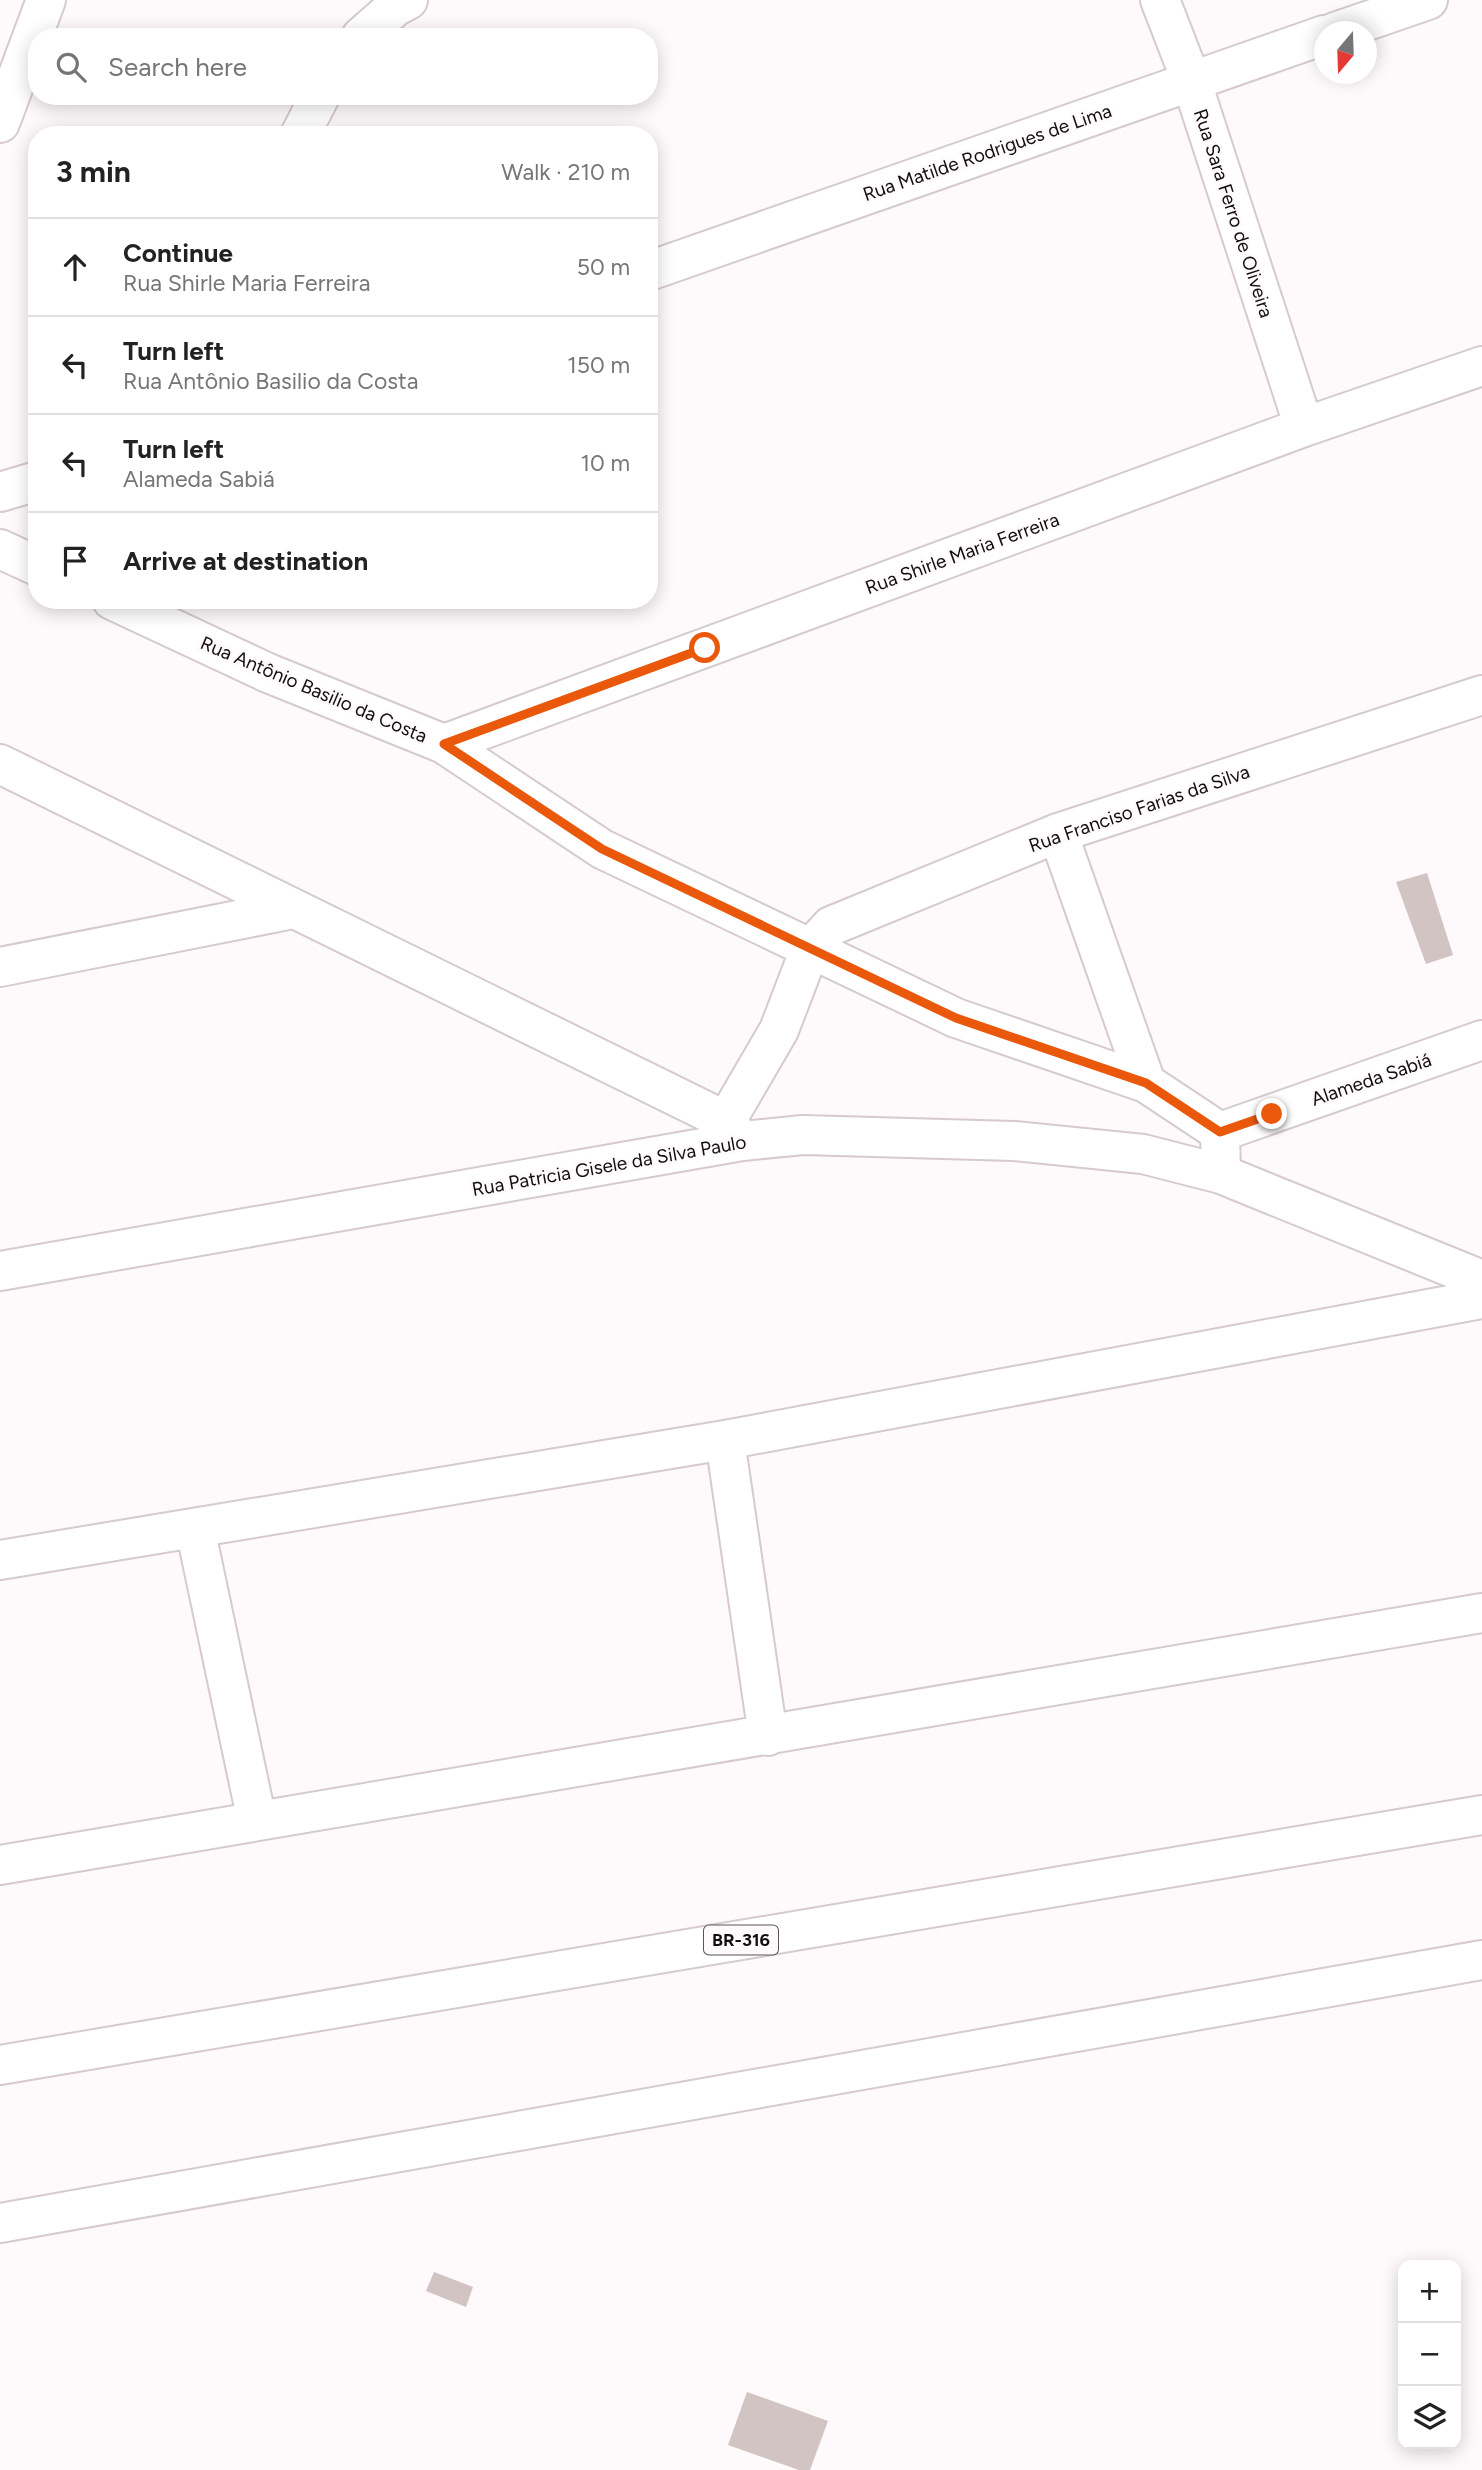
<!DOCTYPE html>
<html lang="en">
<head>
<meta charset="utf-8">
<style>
	:root { --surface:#fff; --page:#f2f2f2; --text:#222; --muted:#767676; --line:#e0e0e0 }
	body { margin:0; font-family:Figtree,sans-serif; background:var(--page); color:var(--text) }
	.controls { position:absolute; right:21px; bottom:21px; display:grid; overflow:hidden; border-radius:14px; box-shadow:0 4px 18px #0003 }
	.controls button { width:63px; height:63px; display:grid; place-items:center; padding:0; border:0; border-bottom:2px solid var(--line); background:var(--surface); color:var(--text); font:35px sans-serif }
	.compass { position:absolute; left:1314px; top:21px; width:63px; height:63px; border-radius:50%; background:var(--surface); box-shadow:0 4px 18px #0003; rotate:199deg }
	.stop { position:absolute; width:21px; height:21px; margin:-16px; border:5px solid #ea580c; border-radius:50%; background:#fff }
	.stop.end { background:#ea580c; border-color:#fff; box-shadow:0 2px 7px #0008 }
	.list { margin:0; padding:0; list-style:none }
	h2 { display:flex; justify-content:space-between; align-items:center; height:91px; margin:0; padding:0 28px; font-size:30px }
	h2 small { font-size:23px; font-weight:400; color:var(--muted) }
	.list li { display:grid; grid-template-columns:46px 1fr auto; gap:21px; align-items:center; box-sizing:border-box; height:98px; padding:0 28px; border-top:2px solid var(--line) }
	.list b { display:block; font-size:26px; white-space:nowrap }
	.list p { margin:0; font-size:23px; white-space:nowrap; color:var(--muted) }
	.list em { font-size:23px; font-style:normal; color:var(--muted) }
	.icon { flex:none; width:38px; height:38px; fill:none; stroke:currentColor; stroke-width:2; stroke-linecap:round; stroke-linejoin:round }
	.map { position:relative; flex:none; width:1482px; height:2470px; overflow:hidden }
	.search { position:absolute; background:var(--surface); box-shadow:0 4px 18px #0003; left:28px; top:28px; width:630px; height:77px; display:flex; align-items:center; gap:18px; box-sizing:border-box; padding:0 24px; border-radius:28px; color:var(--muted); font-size:26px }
	.panel { position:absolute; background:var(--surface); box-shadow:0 4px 18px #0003; left:28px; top:126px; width:630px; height:483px; border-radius:28px }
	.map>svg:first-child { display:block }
	.building { fill:#d1c4c3 }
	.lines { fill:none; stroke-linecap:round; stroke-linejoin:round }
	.minor-casing { stroke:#d6cace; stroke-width:42 }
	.highway-casing { stroke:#d6cace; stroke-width:42 }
	.minor { stroke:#fff; stroke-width:38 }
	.highway { stroke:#fff; stroke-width:38 }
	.route { stroke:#ea580c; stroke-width:9 }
	.labels { text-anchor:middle; stroke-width:5; stroke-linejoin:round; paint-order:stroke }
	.shield { fill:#fef9fa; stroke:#595456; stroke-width:2 }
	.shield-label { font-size:18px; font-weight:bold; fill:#120e10 }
	.street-label { font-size:19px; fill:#120e10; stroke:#fef9fa }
</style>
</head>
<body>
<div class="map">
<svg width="1482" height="2470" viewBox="0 0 1482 2470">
	<rect width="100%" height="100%" fill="#fef9fa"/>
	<!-- building -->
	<path class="building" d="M1427,873L1453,955L1426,964L1396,882Z
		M434,2272L473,2287L466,2307L426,2291Z
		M747,2392L828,2421L810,2470H799L728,2445Z"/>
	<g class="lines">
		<defs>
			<path id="minor" d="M1160,0L1191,80L1304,427
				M1335,32L1428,0
				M361,37L395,7L408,0
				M0,123L46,0
				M300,135L320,96
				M649,271L1324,35
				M0,492L37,481
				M0,549L37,566
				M112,600L268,673L444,744L602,849L956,1018L1146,1083L1220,1132L1221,1174
				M444,744L1304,427L1482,366
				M0,764L726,1121L742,1141
				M1058,833L1146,1083
				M0,967L293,909
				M726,1121L779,1030L810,949L831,926L1058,833L1482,695
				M1220,1132L1482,1040
				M0,1271L742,1141L803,1135L1014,1141L1143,1154L1221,1174L1482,1280
				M725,1440L768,1736
				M195,1528L257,1821
				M0,1560L725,1440L1482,1299
				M0,1865L1482,1613
				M0,2223L1482,1960"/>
			<path id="highway" d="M0,2065L1482,1815"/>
		</defs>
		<!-- minor casing -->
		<use href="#minor" class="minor-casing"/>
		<!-- highway casing -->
		<use href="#highway" class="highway-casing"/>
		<!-- minor -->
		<use href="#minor" class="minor"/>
		<!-- highway -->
		<use href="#highway" class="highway"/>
	</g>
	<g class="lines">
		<!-- route -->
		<path class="route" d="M705,648L444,744L602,849L956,1018L1146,1083L1220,1132L1272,1114"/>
	</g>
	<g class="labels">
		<!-- shield labels -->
		<rect class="shield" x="704" y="1925.5" width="74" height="29" rx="5"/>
		<g class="shield-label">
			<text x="741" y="1946">BR-316</text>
		</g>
		<!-- street labels -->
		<g class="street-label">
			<text transform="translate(987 152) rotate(-19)" y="7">Rua Matilde Rodrigues de Lima</text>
			<text transform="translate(1234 213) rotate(72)" y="7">Rua Sara Ferro de Oliveira</text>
			<text transform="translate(962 553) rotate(-20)" y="7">Rua Shirle Maria Ferreira</text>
			<text transform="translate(314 689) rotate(23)" y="7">Rua Antônio Basilio da Costa</text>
			<text transform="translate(1139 808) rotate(-19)" y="7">Rua Franciso Farias da Silva</text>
			<text transform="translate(1371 1079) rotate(-19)" y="7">Alameda Sabiá</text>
			<text transform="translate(609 1165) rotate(-10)" y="7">Rua Patricia Gisele da Silva Paulo</text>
		</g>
	</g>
</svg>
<div class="controls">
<button>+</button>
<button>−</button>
<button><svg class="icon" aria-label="layers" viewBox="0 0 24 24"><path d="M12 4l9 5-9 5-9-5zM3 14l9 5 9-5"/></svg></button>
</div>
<svg class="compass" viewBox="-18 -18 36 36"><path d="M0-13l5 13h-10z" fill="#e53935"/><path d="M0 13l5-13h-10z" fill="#767676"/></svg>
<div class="stop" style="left:705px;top:648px"></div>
<div class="stop end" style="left:1272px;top:1114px"></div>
<div class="search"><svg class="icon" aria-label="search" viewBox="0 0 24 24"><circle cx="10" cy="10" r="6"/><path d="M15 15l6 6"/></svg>Search here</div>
<section class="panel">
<h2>3 min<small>Walk · 210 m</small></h2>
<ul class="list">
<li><svg class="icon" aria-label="ahead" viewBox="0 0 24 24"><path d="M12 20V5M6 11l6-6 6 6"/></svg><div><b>Continue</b><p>Rua Shirle Maria Ferreira</p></div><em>50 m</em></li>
<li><svg class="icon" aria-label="left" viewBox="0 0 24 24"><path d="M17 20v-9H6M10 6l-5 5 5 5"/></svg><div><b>Turn left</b><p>Rua Antônio Basilio da Costa</p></div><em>150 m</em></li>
<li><svg class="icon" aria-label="left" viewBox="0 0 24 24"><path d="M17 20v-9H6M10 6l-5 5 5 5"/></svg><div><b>Turn left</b><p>Alameda Sabiá</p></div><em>10 m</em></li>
<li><svg class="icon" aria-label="arrive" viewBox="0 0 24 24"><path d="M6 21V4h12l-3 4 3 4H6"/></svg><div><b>Arrive at destination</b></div></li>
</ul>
</section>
</div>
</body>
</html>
